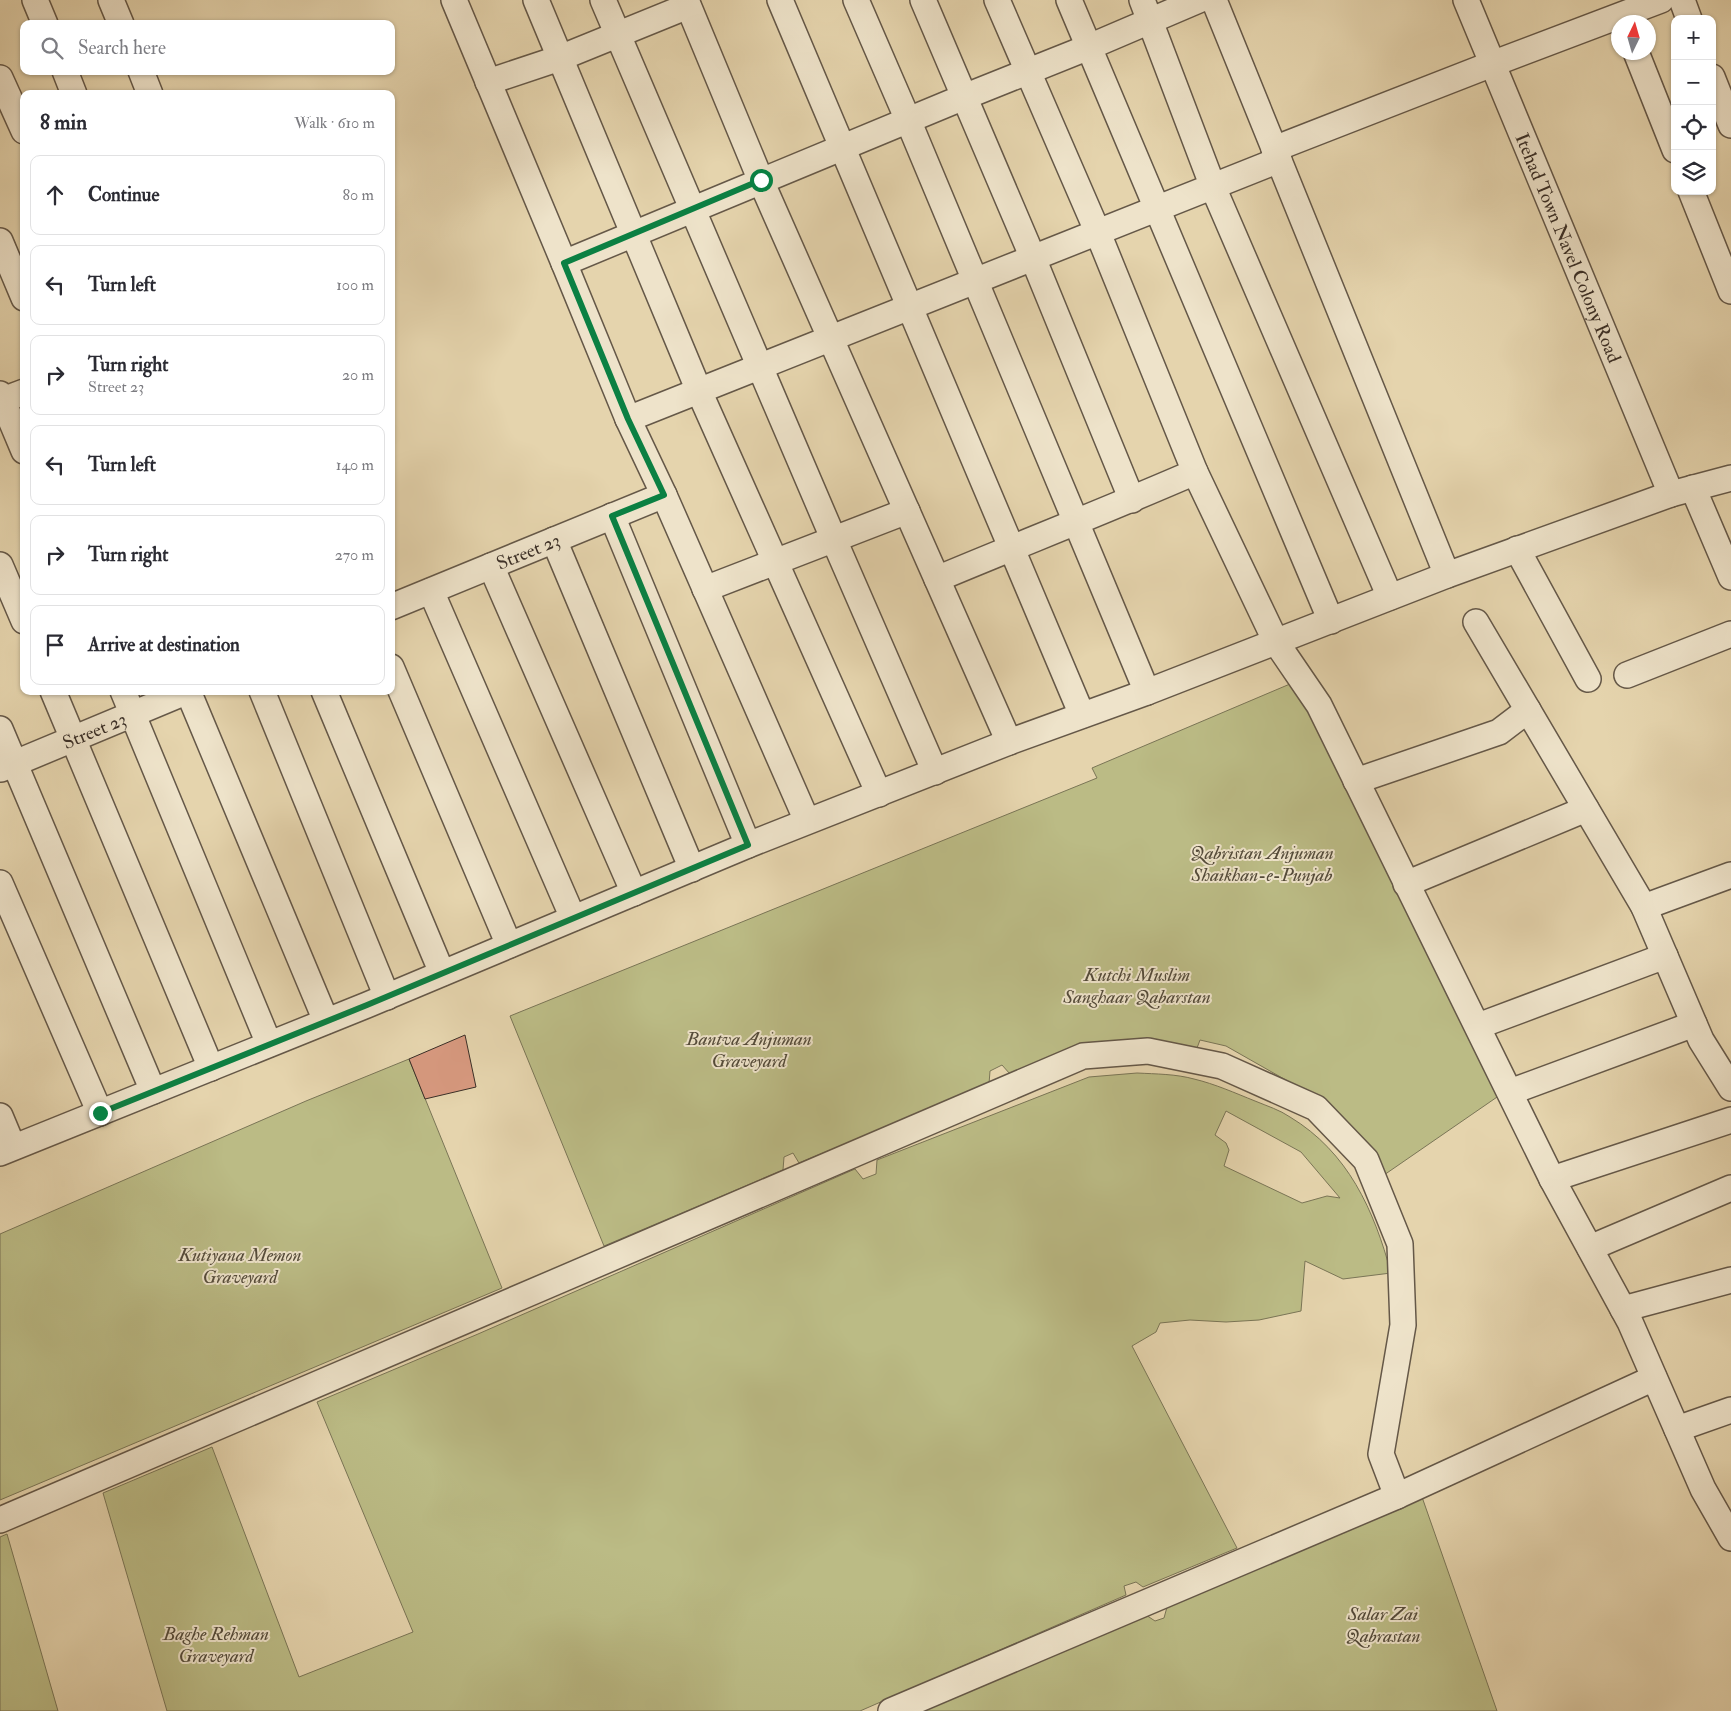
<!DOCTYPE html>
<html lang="en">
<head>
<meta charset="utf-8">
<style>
	:root { --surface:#fff; --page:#f7f7f7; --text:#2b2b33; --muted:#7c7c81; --line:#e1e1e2 }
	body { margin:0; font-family:"IM FELL Double Pica",serif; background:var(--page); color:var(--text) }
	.controls { position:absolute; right:15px; top:15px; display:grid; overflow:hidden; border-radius:10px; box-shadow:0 1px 4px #0004 }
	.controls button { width:45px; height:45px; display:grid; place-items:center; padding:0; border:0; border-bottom:1px solid var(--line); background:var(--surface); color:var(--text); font:25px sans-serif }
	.compass { position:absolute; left:1611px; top:15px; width:45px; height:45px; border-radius:50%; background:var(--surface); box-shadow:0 1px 4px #0004; rotate:5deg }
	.stop { position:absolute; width:15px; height:15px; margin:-11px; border:4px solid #0b8043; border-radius:50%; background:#fff }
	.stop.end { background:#0b8043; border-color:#fff; box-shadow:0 1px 5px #0008 }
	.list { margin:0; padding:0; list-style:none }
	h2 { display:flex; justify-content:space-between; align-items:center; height:65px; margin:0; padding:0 20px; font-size:21px }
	h2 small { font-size:16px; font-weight:400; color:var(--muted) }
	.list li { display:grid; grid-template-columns:32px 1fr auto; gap:15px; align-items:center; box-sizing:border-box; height:80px; margin:0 10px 10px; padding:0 10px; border:1px solid var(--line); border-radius:10px }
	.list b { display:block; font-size:19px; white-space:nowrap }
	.list p { margin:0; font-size:16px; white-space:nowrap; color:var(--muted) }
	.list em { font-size:16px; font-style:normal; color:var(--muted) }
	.icon { flex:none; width:28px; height:28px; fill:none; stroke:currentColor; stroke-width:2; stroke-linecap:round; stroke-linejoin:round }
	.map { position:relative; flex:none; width:1731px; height:1711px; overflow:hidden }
	.search { position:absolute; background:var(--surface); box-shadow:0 1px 4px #0004; left:20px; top:20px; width:375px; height:55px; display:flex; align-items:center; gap:12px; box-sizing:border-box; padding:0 18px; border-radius:10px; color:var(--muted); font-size:19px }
	.panel { position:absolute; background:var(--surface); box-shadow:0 1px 4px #0004; left:20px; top:90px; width:375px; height:605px; border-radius:10px }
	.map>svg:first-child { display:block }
	.green { fill:#bbbb85; stroke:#7a7556; fill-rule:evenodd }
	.building { fill:#d7997f; stroke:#3a2f27 }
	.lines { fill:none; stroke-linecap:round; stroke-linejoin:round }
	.minor-casing { stroke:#655848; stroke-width:28 }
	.minor { stroke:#eee3ca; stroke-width:25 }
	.route { stroke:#0b8043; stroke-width:6 }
	.labels { text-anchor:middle; stroke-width:4; stroke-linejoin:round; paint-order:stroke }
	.street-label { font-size:19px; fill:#3a2f27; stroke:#eee3ca }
	.park-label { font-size:19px; font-style:italic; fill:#544b3a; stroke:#eee3ca }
</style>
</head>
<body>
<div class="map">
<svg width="1731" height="1711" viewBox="0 0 1731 1711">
	<rect width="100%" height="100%" fill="#e5d4ad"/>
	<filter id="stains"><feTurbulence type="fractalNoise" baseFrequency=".004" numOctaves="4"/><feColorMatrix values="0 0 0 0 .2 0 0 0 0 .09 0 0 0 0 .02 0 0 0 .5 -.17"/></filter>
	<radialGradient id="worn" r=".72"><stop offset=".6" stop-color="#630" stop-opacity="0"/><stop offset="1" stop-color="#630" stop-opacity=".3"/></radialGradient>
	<!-- green -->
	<path class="green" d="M1297,681L1500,1095L1384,1175L1314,1096L1226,1046L1200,1040L1197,1048L1141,1040L1010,1074L1002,1065L990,1071L989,1084L799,1163L793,1153L784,1157L783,1170L604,1246L510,1016L1097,778L1092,768Z
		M409,1059L502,1288L0,1500V1234L306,1101Z
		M1137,1073C1156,1074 1176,1074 1194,1079C1215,1084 1235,1093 1255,1101C1267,1106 1280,1110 1290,1117C1348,1152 1374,1210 1391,1273L1343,1279L1305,1261L1301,1311L1259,1320L1226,1322L1190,1320L1160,1323L1156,1332L1132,1346L1237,1548L1143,1587L1136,1582L1124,1586L1126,1595L860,1711H167L103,1493L212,1447L299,1677L413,1632L317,1402L478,1334L855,1169L863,1179L876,1174L877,1160L1089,1077ZM1226,1111L1301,1152L1340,1198L1327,1196L1302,1203L1224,1166L1229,1150L1226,1143L1215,1135Z
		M1422,1497L1497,1711H924L1146,1615L1155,1621L1164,1618L1167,1607Z
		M7,1534L58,1711H0V1537Z"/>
	<!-- building -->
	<path class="building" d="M465,1035L476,1087L425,1099L409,1059Z"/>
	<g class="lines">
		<defs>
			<g id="minor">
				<path d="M35,0L45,24"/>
				<path d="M111,0L121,24"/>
				<path d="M454,0L564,263L628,419L664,495L807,821"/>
				<path d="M536,0L699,391L879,794"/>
				<path d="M603,0L834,540L935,772"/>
				<path d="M686,0L761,181L1009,742"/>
				<path d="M780,0L1082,715"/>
				<path d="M856,0L908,120L1147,692"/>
				<path d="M923,0L1033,258L1132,500"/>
				<path d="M997,0L1098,233L1195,472L1276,642L1319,705L1552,1179L1630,1322L1703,1489L1731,1538"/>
				<path d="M1069,0L1331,621"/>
				<path d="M1142,0L1213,187L1390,597"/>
				<path d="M1214,0L1447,575"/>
				<path id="s1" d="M1466,0L1671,494"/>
				<path d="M1682,0L1689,19"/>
				<path d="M1636,52L1675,150"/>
				<path d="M65,71L74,94"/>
				<path d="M141,71L150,94"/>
				<path d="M1712,77L1731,125"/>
				<path d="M0,78L24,131"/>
				<path d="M488,82L560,58L688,6"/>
				<path d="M1274,149L1492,64L1661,0"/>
				<path d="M1691,191L1731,291"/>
				<path d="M0,241L24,298"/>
				<path d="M564,263L964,97L1089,47L1199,0"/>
				<path d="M0,394L24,451"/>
				<path d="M0,401L24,392"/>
				<path d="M628,419L1279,160"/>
				<path d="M1693,488L1731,577"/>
				<path d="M612,516L748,845"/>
				<path d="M554,540L692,869"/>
				<path d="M1517,549L1588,679"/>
				<path d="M0,565L24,621"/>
				<path d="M491,566L634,893"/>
				<path d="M937,579C1023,543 1110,509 1195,472"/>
				<path d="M705,589L907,511"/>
				<path d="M431,591L573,918"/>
				<path id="s2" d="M391,607L664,495"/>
				<path d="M1476,622L1644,907L1701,1040L1731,1088"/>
				<path d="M391,667L509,945"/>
				<path d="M1627,675L1731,634"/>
				<path d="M53,691L211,1068"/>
				<path d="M123,691L269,1044"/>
				<path d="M188,691L326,1021"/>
				<path d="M262,691L387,997"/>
				<path d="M324,691L442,973"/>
				<path d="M0,729L153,1091"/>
				<path id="s3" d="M1,769L188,691"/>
				<path d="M1356,781L1499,732L1528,710"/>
				<path d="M0,883L100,1113"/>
				<path d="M1406,884L1586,809"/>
				<path d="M1644,907L1731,875"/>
				<path d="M1478,1026L1665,956"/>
				<path d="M1510,1092L1694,1024"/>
				<path d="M0,1116L13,1147"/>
				<path d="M0,1153L367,1005L748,845L1009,742L1147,692L1447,575L1671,494L1731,478"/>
				<path d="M1552,1179L1731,1120"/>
				<path d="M1590,1248L1731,1188"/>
				<path d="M1623,1309L1731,1280"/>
				<path d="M1677,1429L1731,1410"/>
				<path d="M1397,1496L1654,1378"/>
				<path d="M0,1520L1083,1056L1148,1051L1222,1066L1316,1108L1366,1160L1400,1244L1403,1325L1381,1454L1397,1496L891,1711"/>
			</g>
		</defs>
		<!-- minor casing -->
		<use href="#minor" class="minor-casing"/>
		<!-- minor -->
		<use href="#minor" class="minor"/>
	</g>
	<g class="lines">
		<!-- route -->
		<path class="route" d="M100,1113L367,1005L748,845L612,516L664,495L628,419L564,263L761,180"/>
	</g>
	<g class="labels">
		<!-- street labels -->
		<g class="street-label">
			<text dy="7" stroke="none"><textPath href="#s1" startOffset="268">Itehad Town Navel Colony Road</textPath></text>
			<text dy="7" stroke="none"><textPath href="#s2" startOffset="148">Street 23</textPath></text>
			<text dy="7" stroke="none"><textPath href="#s3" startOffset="101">Street 23</textPath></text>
		</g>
		<!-- park labels -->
		<g class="park-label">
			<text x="1262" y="859">Qabristan Anjuman<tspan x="1262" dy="22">Shaikhan-e-Punjab</tspan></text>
			<text x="1137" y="981">Kutchi Muslim<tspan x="1137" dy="22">Sanghaar Qabarstan</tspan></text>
			<text x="749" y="1045">Bantva Anjuman<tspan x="749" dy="22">Graveyard</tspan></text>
			<text x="240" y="1261">Kutiyana Memon<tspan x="240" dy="22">Graveyard</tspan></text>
			<text x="1383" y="1620">Salar Zai<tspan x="1383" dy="22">Qabrastan</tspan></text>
			<text x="216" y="1640">Baghe Rehman<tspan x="216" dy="22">Graveyard</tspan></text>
		</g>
	</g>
	<rect width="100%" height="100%" filter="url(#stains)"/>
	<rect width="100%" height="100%" fill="url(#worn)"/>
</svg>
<div class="controls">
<button>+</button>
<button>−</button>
<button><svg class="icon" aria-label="locate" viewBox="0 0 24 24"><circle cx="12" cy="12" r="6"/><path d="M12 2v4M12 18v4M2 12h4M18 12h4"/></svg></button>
<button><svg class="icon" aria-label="layers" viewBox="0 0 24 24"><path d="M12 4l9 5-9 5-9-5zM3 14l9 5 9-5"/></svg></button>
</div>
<svg class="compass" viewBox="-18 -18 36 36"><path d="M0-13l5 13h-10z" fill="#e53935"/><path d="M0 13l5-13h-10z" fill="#7c7c81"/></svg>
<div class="stop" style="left:761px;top:180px"></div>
<div class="stop end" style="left:100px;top:1113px"></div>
<div class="search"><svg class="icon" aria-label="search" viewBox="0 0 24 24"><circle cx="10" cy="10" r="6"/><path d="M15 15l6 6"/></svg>Search here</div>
<section class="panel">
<h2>8 min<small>Walk · 610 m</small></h2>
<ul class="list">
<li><svg class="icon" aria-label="ahead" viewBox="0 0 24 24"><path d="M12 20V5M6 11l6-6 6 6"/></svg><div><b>Continue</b></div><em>80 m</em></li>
<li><svg class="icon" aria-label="left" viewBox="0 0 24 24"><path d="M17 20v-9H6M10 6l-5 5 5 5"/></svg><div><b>Turn left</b></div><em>100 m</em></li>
<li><svg class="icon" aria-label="right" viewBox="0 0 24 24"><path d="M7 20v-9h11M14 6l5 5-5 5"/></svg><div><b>Turn right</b><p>Street 23</p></div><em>20 m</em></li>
<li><svg class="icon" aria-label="left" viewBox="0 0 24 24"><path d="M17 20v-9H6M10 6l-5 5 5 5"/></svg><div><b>Turn left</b></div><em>140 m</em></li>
<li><svg class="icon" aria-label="right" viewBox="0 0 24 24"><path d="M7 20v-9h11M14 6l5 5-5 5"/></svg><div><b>Turn right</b></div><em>270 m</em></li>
<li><svg class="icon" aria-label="arrive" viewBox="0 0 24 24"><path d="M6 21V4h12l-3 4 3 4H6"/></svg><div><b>Arrive at destination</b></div></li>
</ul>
</section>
</div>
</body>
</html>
